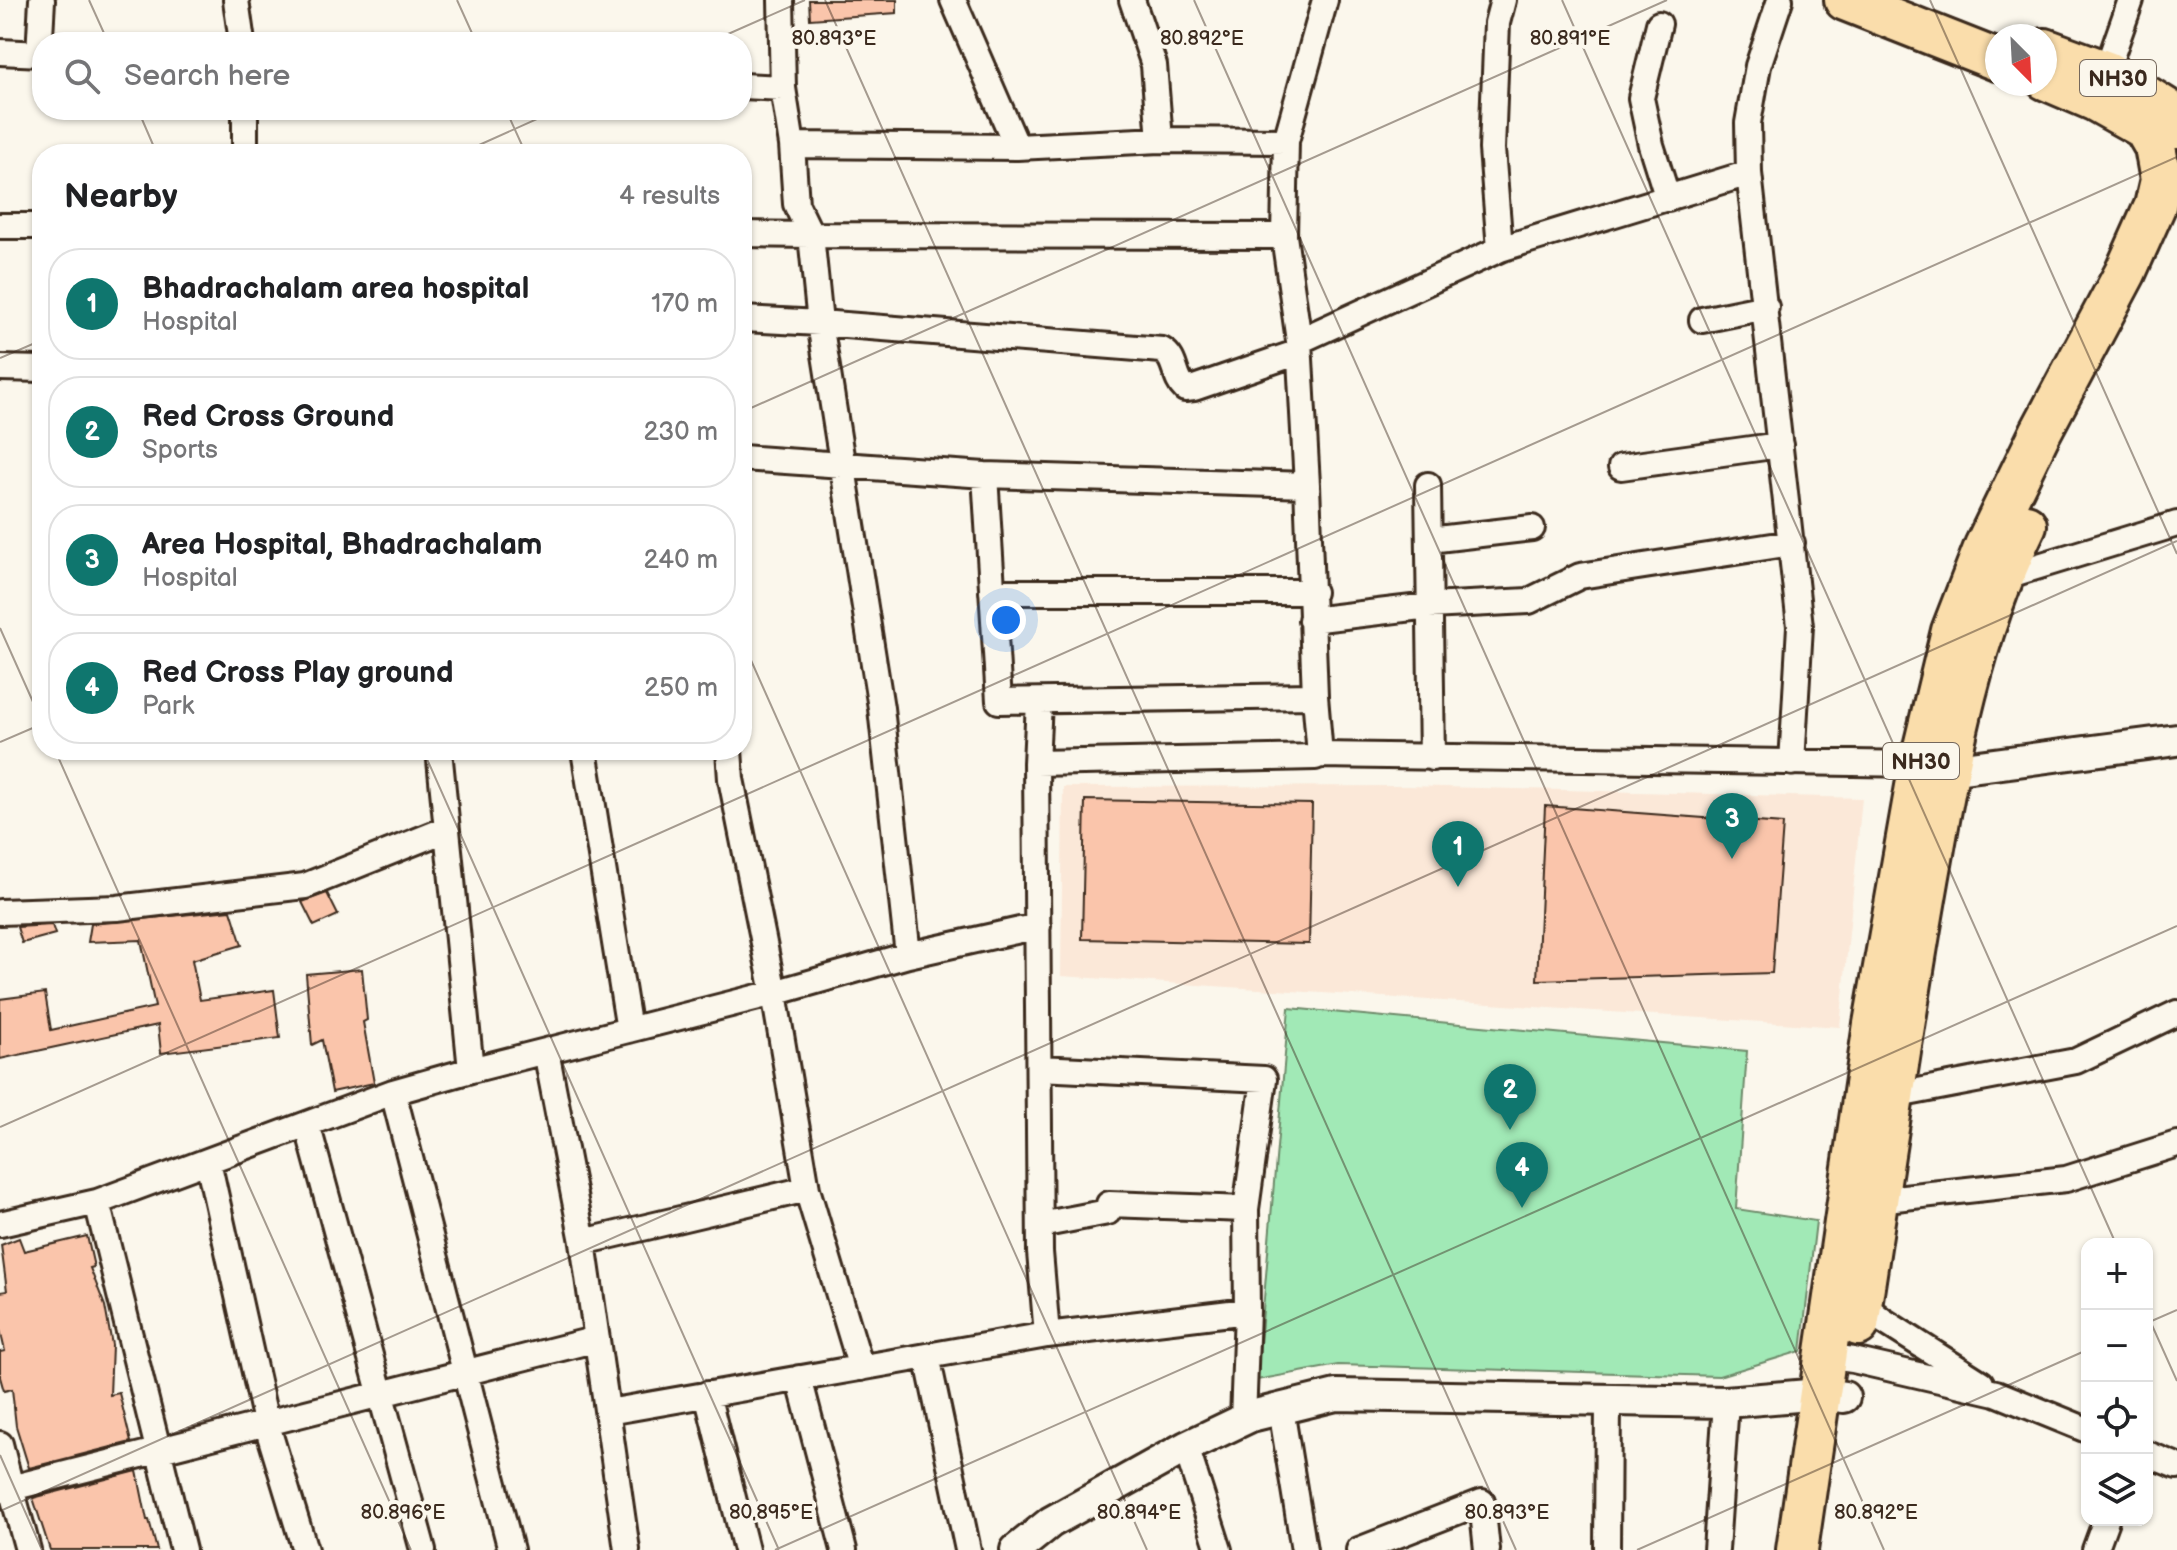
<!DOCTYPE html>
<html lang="en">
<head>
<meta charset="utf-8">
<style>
	:root { --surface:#fff; --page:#f2f2f2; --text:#202124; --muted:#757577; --line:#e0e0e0; --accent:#0f766e }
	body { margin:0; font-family:"Balsamiq Sans",sans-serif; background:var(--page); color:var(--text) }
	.controls { position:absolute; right:24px; bottom:24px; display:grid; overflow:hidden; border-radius:16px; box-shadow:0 2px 6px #0004 }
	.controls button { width:72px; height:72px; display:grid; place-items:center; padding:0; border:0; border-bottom:2px solid var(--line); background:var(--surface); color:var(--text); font:40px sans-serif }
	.compass { position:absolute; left:1985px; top:24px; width:72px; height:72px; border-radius:50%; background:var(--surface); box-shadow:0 2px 6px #0004; rotate:156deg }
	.you { position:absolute; left:1006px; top:620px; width:28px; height:28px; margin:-20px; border:6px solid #fff; border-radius:50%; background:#1a73e8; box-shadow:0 0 0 12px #1a73e833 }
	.badge { display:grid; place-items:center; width:52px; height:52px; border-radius:50%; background:var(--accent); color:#fff; font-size:26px; font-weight:700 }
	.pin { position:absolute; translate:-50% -66px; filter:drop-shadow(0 2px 4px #0008) }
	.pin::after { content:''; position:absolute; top:42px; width:28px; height:24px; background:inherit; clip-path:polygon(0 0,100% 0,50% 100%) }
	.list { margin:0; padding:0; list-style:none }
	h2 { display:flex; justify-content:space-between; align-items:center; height:104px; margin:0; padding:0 32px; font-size:34px }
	h2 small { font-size:26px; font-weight:400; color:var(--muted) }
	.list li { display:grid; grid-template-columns:52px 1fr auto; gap:24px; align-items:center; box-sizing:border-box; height:112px; margin:0 16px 16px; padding:0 16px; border:2px solid var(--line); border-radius:32px }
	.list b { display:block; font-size:30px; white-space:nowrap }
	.list p { margin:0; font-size:26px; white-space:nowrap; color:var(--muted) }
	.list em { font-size:26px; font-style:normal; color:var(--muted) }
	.icon { flex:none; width:44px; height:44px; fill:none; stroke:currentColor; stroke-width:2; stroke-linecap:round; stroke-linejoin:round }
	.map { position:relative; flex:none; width:2177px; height:1550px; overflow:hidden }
	.search { position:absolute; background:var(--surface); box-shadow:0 2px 6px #0004; left:32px; top:32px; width:720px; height:88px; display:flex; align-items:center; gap:20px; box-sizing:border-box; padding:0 28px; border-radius:32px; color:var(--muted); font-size:30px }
	.panel { position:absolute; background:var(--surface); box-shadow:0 2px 6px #0004; left:32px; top:144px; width:720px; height:616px; border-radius:32px }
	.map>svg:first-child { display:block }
	.built { fill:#fbe8d8 }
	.green { fill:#a1e9b6; stroke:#6e8a6a; stroke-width:2 }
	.building { fill:#fac5ab; stroke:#3b2a1e; stroke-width:2 }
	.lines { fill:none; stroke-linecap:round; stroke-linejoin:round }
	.minor-casing { stroke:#3b2a1e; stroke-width:30 }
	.tertiary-casing { stroke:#3b2a1e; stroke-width:36 }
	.trunk-casing { stroke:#3b2a1e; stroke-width:46 }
	.minor { stroke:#fbf7ec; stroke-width:24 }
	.tertiary { stroke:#fbf7ec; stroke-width:30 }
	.trunk { stroke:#faddab; stroke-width:40 }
	.ticks { fill:none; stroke:#3b2a1e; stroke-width:2; stroke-opacity:0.45 }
	.labels { text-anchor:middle; stroke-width:8; stroke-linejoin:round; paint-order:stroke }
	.shield { fill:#fbf7ec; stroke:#75685c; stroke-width:2 }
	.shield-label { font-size:22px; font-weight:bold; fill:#3b2a1e }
	.ticks-label { font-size:20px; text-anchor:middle; fill:#3b2a1e; stroke:#fbf7ec; stroke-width:8; stroke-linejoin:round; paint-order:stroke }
</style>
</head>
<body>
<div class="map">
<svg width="2177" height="1550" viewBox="0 0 2177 1550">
	<rect width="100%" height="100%" fill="#fbf7ec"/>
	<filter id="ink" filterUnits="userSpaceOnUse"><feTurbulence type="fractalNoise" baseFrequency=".0125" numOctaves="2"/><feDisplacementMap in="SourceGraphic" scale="16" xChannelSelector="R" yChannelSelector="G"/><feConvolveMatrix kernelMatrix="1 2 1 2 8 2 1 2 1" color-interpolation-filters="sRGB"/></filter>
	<g filter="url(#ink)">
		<!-- built -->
		<path class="built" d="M1407,786L1862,798L1840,1027L1061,976L1063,787Z"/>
		<!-- green -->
		<path class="green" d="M1289,1008L1747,1051L1736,1209L1816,1221L1801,1351L1719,1376L1338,1365L1257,1380Z"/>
		<!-- building -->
		<path class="building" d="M809,0H897V13L810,19Z
			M1085,800L1312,804L1309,944L1082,939Z
			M1545,806L1783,824L1772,973L1537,980Z
			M327,893L338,915L314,926L302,902Z
			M231,910L242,945L192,960L200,1000L274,990L280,1038L161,1053L158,1025L0,1059V999L45,993L51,1030L155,1007L141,940L88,942L91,924Z
			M52,925L55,934L22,943L17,927Z
			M362,969L367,1020L363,1022L374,1083L332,1092L322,1040L312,1045L306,974Z
			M87,1236L94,1267L90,1268L105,1306L112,1345L110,1395L119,1393L131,1442L29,1468L16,1426L12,1389L4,1391L0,1377V1352L5,1351L0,1330V1292L7,1291L1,1245L19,1238L24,1251Z
			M137,1471L147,1520H149L157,1550H50L33,1498Z"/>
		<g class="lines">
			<defs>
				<path id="minor" d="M236,0L242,42
					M953,0L1017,147
					M1132,0L1154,65L1160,140
					M1780,0L1758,66L1748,123L1749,173L1800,626L1792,763
					M1659,24L1641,98L1651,145L1668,199
					M0,52L42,54
					M39,54L42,0
					M2102,83L2131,0
					M742,86L783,88L781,0
					M783,88L792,145
					M245,154V110
					M0,226H42
					M742,234L811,235L796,204L792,145L1017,147L1160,140L1286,141
					M1500,249L1492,149L1497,23L1503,0
					M742,319L820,323L1162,350C1177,358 1173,378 1185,389L1194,388L1299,352
					M1702,320L1766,307
					M1299,341L1500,249L1749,173
					M0,368L42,369
					M742,458L985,475L1307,485L1315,696L1320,755
					M1621,467L1780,445
					M985,475L999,701L1315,696
					M1307,485L1299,341L1284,236L1286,141L1325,0
					M1428,485L1432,758
					M1429,540L1532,528
					M2003,577L2177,524
					M992,592H1313
					M1311,620L1429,606L1529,601L1580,576L1792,543
					M439,750L471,1070L774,993L908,955L1038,926
					M584,750L629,1030
					M1036,763L1039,702
					M0,912L117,908L305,886L447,829
					M908,955L881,708L820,323L811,235L1284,236
					M546,1051L583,1242L627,1550
					M1039,1068L1264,1079L1246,1209L1247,1311
					M471,1070L393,1092L511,1550
					M1892,1096L2076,1061L2177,1013
					M307,1124L423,1550
					M208,1161L266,1422L305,1550
					M807,1189L861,1368
					M1877,1200L2066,1179L2177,1144
					M0,1224L97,1202
					M1040,1225L1108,1212L1109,1204L1246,1209
					M583,1242L807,1189L774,993L731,779L729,750
					M1854,1303L1862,1304L1882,1320L1981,1383
					M927,1356L968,1550
					M1825,1356L1853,1360L1996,1393L2087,1430
					M799,1378L844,1550
					M707,1394L746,1550
					M1281,1409L1304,1550
					M608,1412L1047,1335
					M1243,1420L1247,1311L1047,1335L1040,1252L1036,763L1315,757L1320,755L1920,764
					M0,1444L11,1488L0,1490
					M1186,1447L1219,1550
					M2147,1454L2177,1466
					M28,1550L11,1488L597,1339
					M183,1550L97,1202L393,1092
					M1359,1550L1482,1502L1487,1550
					M1607,1550L1608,1400
					M1716,1550L1726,1402
					M2095,1550L2106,1520"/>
				<path id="tertiary" d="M1930,766L1948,770L2177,740
					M1016,1550L1051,1522L1186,1447L1251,1416L1336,1395L1726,1402L1820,1394L1844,1397"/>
				<path id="trunk" d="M1845,0L1997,60
					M2045,49L2107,72L2165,108L2177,128
					M1858,1325C1881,1177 1902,1029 1928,881C1950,757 1970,639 2026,525
					M1797,1550L1874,1024L1920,764L1952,631L1985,546L2040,433L2125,273L2155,206L2161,180L2155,147L2144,128L2094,100L2045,79"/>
			</defs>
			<!-- minor casing -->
			<use href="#minor" class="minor-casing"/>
			<!-- tertiary casing -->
			<use href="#tertiary" class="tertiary-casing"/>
			<!-- trunk casing -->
			<use href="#trunk" class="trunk-casing"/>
			<!-- minor -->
			<use href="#minor" class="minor"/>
			<!-- tertiary -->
			<use href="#tertiary" class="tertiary"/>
			<!-- trunk -->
			<use href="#trunk" class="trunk"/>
		</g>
	</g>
	<!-- ticks -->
	<path class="ticks" d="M89,0L108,42M457,0L476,42M825,0L1516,1550M1194,0L1884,1550M1562,0L2116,1244M1930,0L2177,554M710,42L805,0M138,110L157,154M506,110L526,154M459,154L557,110M0,358L42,340M742,412L1667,0M0,628L42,722M742,640L1147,1550M0,742L42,724M55,750L411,1550M423,750L779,1550M0,1127L2177,157M2147,1314L2177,1381M2147,1323L2177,1310M0,1455L42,1550M0,1511L2177,541M775,1550L2177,926M1637,1550L2087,1350"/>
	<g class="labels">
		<!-- shield labels -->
		<g class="shield">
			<rect x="2080" y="60" width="76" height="36" rx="6"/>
			<rect x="1883" y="743" width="76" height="36" rx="6"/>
		</g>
		<g class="shield-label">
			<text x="2118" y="86">NH30</text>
			<text x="1921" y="769">NH30</text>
		</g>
	</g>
	<g class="ticks-label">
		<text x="834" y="45">80.893°E</text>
		<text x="1202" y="45">80.892°E</text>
		<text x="1570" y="45">80.891°E</text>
		<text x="403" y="1519">80.896°E</text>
		<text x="771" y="1519">80.895°E</text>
		<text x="1139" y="1519">80.894°E</text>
		<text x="1507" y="1519">80.893°E</text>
		<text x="1876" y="1519">80.892°E</text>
	</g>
</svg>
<div class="controls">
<button>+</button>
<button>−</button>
<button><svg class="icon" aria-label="locate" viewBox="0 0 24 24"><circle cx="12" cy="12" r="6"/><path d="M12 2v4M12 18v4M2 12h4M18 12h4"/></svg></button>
<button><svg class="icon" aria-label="layers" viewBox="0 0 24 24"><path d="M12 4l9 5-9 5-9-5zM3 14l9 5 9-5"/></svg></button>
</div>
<svg class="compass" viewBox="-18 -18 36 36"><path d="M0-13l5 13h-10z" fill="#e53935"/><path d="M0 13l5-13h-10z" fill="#757577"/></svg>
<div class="you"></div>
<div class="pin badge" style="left:1458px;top:887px">1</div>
<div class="pin badge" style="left:1510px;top:1130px">2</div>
<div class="pin badge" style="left:1732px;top:859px">3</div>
<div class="pin badge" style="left:1522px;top:1208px">4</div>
<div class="search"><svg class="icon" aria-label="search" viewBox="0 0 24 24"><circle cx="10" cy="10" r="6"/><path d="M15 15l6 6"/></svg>Search here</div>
<section class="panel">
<h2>Nearby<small>4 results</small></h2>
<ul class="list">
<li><span class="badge">1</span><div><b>Bhadrachalam area hospital</b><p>Hospital</p></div><em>170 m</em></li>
<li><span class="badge">2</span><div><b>Red Cross Ground</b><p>Sports</p></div><em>230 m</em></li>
<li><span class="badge">3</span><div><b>Area Hospital, Bhadrachalam</b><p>Hospital</p></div><em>240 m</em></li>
<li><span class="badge">4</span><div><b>Red Cross Play ground</b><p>Park</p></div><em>250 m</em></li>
</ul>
</section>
</div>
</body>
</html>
